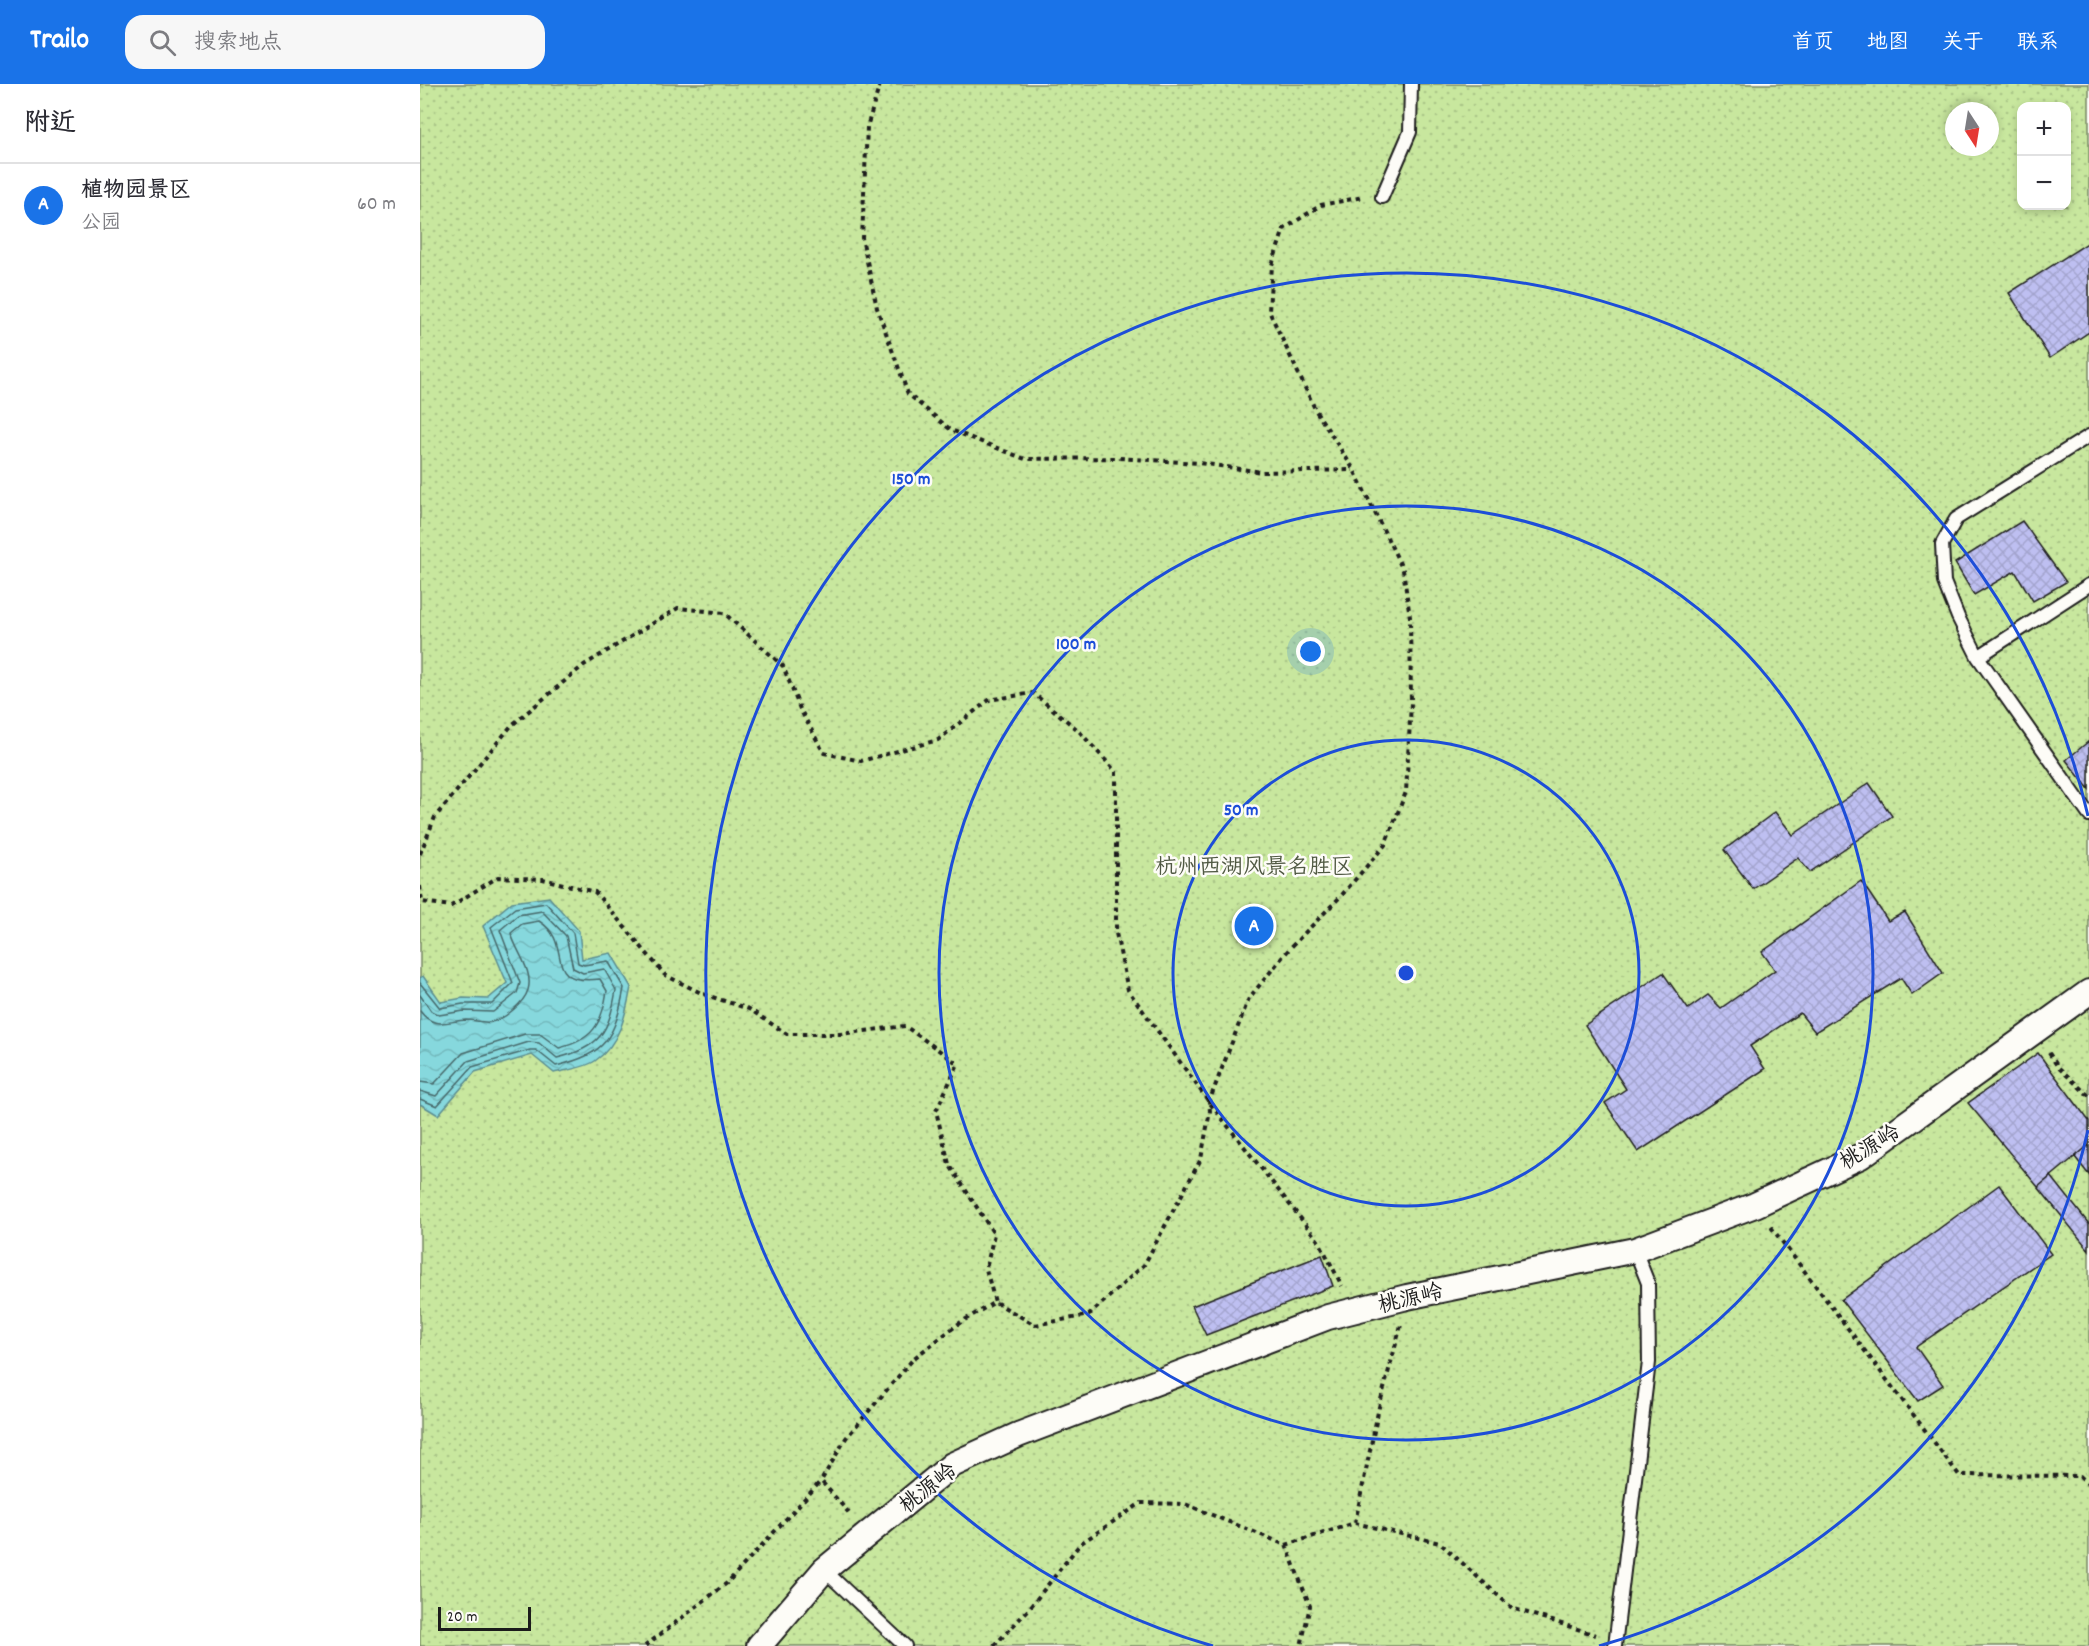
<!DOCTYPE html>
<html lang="zh">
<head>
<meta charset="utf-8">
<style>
	:root { --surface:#fff; --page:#f7f7f7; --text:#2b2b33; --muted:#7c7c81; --line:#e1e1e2; --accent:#1a73e8 }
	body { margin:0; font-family:Dekko,"LXGW WenKai TC",sans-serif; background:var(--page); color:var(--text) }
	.controls { position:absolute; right:18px; top:18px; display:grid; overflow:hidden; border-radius:12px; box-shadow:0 3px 9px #0003 }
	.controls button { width:54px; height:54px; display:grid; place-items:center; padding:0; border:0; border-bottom:2px solid var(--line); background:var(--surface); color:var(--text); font:30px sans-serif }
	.compass { position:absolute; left:1525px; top:18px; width:54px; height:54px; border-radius:50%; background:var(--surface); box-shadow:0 3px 9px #0003; rotate:168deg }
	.scale { position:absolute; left:18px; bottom:15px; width:93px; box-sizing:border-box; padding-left:6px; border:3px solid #1c1c1c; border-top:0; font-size:16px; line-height:21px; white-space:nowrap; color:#1c1c1c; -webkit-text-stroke:4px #fdfcf7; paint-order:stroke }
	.you { position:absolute; left:891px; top:568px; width:21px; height:21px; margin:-15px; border:4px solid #fff; border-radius:50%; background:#1a73e8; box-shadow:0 0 0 9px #1a73e833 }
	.badge { display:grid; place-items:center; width:39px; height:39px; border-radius:50%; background:var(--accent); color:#fff; font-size:20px; font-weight:700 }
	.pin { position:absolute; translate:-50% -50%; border:3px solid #fff; box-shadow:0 2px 6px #0006 }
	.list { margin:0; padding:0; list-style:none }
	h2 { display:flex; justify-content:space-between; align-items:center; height:78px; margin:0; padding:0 24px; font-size:26px }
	h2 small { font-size:20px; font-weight:400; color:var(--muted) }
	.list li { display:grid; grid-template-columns:39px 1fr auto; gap:18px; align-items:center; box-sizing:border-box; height:84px; padding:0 24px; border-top:2px solid var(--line) }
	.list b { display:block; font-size:22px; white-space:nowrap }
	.list p { margin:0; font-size:20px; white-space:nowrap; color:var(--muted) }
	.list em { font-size:20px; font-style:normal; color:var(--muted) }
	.icon { flex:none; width:33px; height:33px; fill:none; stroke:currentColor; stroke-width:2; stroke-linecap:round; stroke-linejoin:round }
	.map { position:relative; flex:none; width:1669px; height:1562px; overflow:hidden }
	header { display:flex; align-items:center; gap:36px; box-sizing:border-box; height:84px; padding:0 30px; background:var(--accent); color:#fff }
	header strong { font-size:28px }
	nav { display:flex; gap:33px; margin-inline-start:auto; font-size:21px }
	.search { width:420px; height:54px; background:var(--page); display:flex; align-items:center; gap:15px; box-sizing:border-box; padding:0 21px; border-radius:18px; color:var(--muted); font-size:22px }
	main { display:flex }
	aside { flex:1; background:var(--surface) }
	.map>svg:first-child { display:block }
	.park { fill:url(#park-dots); stroke:#72825d; stroke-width:1.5; fill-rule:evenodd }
	.water { fill:url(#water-waves); stroke:#5c8d90; stroke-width:1.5 }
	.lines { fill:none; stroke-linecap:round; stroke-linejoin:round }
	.shore { stroke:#466769; stroke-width:1.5 }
	.building { fill:url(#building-cross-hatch); stroke:#1c1c1c; stroke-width:1.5 }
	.service-casing { stroke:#1c1c1c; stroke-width:16 }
	.minor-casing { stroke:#1c1c1c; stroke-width:28 }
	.path { stroke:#1c1c1c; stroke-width:4; stroke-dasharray:4.5 4.5; stroke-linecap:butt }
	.service { stroke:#fdfcf7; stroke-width:12 }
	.minor { stroke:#fdfcf7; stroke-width:24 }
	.ring { fill:none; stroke:#1d4ed8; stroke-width:3 }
	.labels { text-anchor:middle; stroke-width:5; stroke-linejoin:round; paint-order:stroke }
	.park-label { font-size:22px; fill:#505943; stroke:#fdfcf7 }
	.street-label { font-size:22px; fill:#1c1c1c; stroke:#fdfcf7 }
	.centre { fill:#1d4ed8; stroke:#fdfcf7; stroke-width:3 }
	.ring-label { font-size:18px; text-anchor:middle; font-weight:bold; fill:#1d4ed8; stroke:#fdfcf7; stroke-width:5; stroke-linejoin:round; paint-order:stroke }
</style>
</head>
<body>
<header>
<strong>Trailo</strong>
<div class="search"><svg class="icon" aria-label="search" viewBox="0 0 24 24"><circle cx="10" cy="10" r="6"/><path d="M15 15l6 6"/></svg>搜索地点</div>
<nav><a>首页</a><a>地图</a><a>关于</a><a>联系</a></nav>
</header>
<main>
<aside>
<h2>附近<small></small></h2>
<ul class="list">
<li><span class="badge">A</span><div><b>植物园景区</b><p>公园</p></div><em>60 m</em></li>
</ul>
</aside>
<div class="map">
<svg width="1669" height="1562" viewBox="0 0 1669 1562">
	<defs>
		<pattern id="park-dots" width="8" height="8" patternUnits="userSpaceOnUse" patternTransform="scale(1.5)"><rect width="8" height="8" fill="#c8e79e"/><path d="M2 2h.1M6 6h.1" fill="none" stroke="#abc688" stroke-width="1.8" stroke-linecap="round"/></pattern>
		<pattern id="water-waves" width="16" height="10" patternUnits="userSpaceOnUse" patternTransform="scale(1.5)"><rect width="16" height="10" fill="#86d8dd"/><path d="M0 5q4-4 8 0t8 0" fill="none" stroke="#73b9bd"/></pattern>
		<pattern id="building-cross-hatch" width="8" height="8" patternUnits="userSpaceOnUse" patternTransform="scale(1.5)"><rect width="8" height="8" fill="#bebff1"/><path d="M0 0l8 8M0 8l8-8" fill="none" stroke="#a3a4ce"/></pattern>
	</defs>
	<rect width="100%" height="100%" fill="#fdfcf7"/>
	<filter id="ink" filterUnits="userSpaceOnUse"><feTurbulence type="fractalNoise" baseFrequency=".0167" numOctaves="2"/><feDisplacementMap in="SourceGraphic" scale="12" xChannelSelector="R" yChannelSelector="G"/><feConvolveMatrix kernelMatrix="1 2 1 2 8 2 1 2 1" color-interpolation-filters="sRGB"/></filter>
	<g filter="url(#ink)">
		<!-- park -->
		<path class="park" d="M0,0H1669V1562H0ZM1602,22H1646V122H1602ZM1534,27H1570V63H1534Z"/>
		<!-- water -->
		<path class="water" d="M129,813L159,847L162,875L191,869L211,903C206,930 200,960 175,977C165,984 146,986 134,989L112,971L55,988L18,1031L0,1020V894L3,892L21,918L43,914L68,915L87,899L63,842L92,818Z"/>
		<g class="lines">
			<!-- shore -->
			<path class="shore" d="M0,899L20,924L43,920H72L93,899L71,843L95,824L126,819L153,849L158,879L164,881L188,877L204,904C195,954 186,970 136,982L116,966H110L52,983L17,1022L0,1015
				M0,911L11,927L19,931L44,927L73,928L97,909L100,899L80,846L98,831L122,827L146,852L153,884L163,889L184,885L196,906C189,948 180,964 137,974L119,959L109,958L48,977L16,1012L0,1007
				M0,927C14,946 27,937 46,936C54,936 62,939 70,938C83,937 104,919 108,906C114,887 95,866 91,849L102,840L119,837C156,860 119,902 180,895L187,907C182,940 173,956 139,964L120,950H105L43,969L14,1000L0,998"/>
		</g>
		<!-- building -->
		<path class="building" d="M1669,158V248L1630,274L1589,209Z
			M1602,437L1646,498L1613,517L1595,487L1554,511L1535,479Z
			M1669,657V705L1646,676Z
			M1449,699L1472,732L1390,788L1378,774L1333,805L1304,766L1355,728L1373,751Z
			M1441,797L1468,837L1485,828L1523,889L1492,911L1481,894L1395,948L1380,929L1330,962L1345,985L1218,1068L1185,1019L1206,1005L1165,941L1243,889L1268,925L1288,911L1301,924L1355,886L1342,868Z
			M1618,969L1669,1037V1061L1618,1103L1548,1019Z
			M1669,1061V1091L1655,1073Z
			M1631,1092L1669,1140V1166L1618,1103Z
			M1579,1101L1631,1170L1496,1263L1523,1301L1498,1317L1421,1216Z
			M902,1171L913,1202L786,1251L772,1222Z"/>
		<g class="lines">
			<defs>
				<path id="service" d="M962,113L990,48L991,0
					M1669,352L1536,435L1522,460L1524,498L1538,533L1558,573L1669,731
					M1558,573L1669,501
					M404,1486L485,1562
					M1195,1562L1229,1278L1228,1199L1215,1166"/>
				<path id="minor" d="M339,1562L404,1486L532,1381L598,1351L908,1233L987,1213L1215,1166L1335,1121L1441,1072L1669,908"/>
			</defs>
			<!-- service casing -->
			<use href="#service" class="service-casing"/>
			<!-- minor casing -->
			<use href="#minor" class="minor-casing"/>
			<!-- path -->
			<path class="path" d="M460,0L447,43L442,154L457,224L488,310L531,346L605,375L698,374L779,379L842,388L933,386
				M0,770L15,733L92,641L164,581L258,524L304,529L363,582L380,625L404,669L441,677L518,656L569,616L613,609L658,646L696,688V849L708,906L789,1018L900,1159L922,1202
				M0,802L2,818L31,822L78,793L123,795L175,808L245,891L283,910L329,925L367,950H420L485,942L538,980L516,1027L529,1080L574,1150L566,1185L575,1218
				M1629,969L1638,983L1669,1012
				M1351,1143L1539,1391L1660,1392L1669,1401
				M429,1429L401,1397L426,1354L494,1274L541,1238L575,1218L615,1241L669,1231L724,1181L781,1075L790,1027L789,1018L829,914L870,864L921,812L965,761L986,708L991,619L990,533L983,486L934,386L896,327L849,227L852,181L864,145L901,121L943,113
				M935,1439L959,1323L981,1241
				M866,1461L890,1522L881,1562
				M225,1562L307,1499L401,1397
				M574,1562L608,1526L660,1460L721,1419L765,1420L866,1461L935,1439L1020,1459L1092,1524L1176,1551"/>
			<!-- service -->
			<use href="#service" class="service"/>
			<!-- minor -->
			<use href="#minor" class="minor"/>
		</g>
	</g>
	<!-- distance rings -->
	<g class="ring">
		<circle cx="986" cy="889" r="233"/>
		<circle cx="986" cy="889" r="467"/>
		<path d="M1668 1046A700 700 0 0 1 1179 1562M793 1562A700 700 0 1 1 1668 732"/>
	</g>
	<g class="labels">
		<!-- park labels -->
		<g class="park-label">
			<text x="834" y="789">杭州西湖风景名胜区</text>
		</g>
		<!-- street labels -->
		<g class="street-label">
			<text transform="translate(1449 1062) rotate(-31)" y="8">桃源岭</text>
			<text transform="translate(990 1213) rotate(-13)" y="8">桃源岭</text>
			<text transform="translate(507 1403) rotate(-38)" y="8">桃源岭</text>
		</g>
	</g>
	<circle cx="986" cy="889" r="9" class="centre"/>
	<g class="ring-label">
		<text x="491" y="400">150 m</text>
		<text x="656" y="565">100 m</text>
		<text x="821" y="731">50 m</text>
	</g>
</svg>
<div class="controls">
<button>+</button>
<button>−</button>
</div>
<svg class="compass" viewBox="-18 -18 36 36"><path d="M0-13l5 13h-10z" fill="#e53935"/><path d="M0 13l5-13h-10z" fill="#7c7c81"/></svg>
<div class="scale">20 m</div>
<div class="you"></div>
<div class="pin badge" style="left:834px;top:842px">A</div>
</div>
</main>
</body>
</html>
